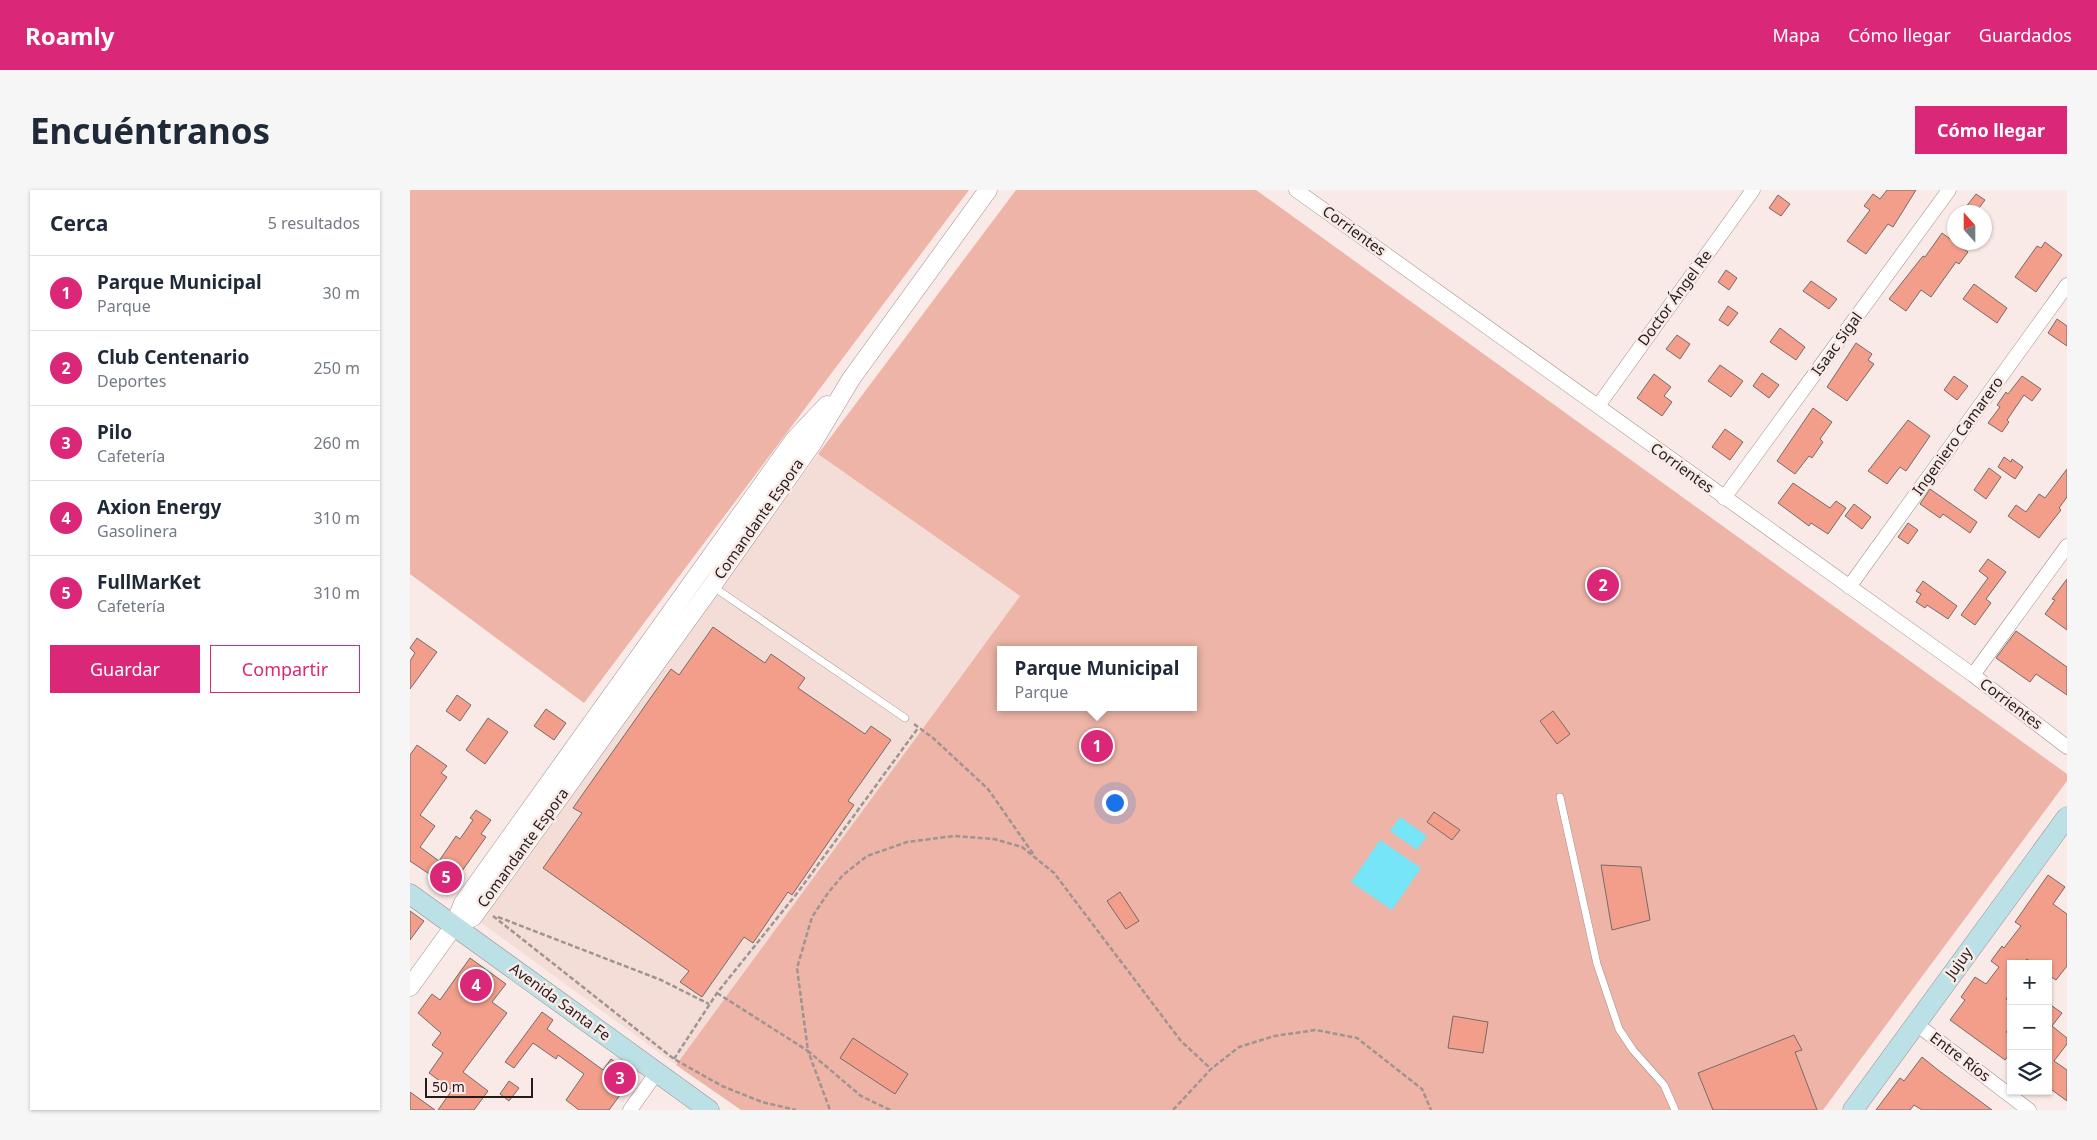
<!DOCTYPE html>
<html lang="es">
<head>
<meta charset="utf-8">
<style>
	:root { --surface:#fff; --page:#f6f6f7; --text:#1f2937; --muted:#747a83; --line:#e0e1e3; --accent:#db2777 }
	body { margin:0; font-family:"Noto Sans",sans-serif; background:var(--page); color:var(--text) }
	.controls { position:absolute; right:15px; bottom:15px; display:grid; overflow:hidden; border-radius:0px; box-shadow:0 1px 4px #0004 }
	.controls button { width:45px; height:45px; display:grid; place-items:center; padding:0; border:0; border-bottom:1px solid var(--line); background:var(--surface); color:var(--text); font:25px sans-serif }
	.compass { position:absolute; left:1537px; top:15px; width:45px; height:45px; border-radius:50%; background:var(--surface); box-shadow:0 1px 4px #0004; rotate:339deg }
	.scale { position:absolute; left:15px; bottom:12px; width:108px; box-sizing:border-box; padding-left:5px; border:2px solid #221d1b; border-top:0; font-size:14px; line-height:18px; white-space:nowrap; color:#221d1b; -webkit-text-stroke:4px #f9eae7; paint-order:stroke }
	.you { position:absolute; left:704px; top:612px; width:18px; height:18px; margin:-12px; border:4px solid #fff; border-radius:50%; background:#1a73e8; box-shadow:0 0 0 8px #1a73e833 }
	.badge { display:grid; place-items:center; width:32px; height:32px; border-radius:50%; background:var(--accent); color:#fff; font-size:16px; font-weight:700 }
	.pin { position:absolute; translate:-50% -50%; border:2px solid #fff; box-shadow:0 1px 5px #0006 }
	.popup { position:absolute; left:587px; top:456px; width:200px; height:65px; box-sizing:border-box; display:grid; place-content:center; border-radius:0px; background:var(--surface); filter:drop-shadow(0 1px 4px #0005); font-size:16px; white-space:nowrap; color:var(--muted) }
	.popup b { font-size:19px; color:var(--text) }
	.popup::after { content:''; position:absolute; left:50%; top:100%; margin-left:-10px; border:10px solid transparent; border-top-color:var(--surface) }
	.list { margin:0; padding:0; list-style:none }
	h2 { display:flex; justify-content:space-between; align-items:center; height:65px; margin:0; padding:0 20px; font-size:21px }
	h2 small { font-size:16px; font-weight:400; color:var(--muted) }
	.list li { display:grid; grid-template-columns:32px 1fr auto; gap:15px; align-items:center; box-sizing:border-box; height:75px; padding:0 20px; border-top:1px solid var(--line) }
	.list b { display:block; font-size:19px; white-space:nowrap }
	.list p { margin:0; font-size:16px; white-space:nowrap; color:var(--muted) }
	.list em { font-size:16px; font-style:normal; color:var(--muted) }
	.actions { display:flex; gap:10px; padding:15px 20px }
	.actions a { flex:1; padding:11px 0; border:1px solid var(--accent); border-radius:0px; text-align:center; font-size:18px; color:var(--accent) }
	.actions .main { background:var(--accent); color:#fff }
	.icon { flex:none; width:28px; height:28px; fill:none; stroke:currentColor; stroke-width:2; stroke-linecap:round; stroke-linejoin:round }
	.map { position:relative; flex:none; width:1657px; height:920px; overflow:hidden; border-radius:0px }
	header { display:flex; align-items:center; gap:30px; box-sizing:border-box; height:70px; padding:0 25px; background:var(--accent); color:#fff }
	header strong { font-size:24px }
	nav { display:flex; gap:28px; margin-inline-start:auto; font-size:18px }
	.intro { display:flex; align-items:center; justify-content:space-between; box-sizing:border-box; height:120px; padding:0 30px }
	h1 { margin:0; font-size:35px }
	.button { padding:12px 22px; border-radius:0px; background:var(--accent); color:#fff; font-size:18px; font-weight:700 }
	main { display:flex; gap:30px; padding:0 30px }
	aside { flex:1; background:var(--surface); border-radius:0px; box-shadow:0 1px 4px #0004 }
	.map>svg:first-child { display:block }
	.built { fill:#f4ddd7 }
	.green { fill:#edb4a7; fill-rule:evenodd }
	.water { fill:#76e5f7 }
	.building { fill:#f29e8b; stroke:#776b68 }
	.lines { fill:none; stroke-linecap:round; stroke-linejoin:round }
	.service-casing { stroke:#9d908c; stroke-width:8 }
	.minor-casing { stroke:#9d908c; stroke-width:15 }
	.tertiary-casing { stroke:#9d908c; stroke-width:19 }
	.secondary-casing { stroke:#9d908c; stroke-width:21 }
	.path { stroke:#9f9492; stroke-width:2.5; stroke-dasharray:5 2.5; stroke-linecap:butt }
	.service { stroke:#fff; stroke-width:7 }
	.minor { stroke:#fff; stroke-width:14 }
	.tertiary { stroke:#fff; stroke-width:18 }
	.secondary { stroke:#bbe0e6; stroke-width:20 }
	.labels { text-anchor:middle; stroke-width:5; stroke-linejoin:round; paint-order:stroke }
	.street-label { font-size:15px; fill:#221d1b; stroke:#f9eae7 }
</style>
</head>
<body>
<header>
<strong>Roamly</strong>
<nav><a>Mapa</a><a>Cómo llegar</a><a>Guardados</a></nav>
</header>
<div class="intro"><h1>Encuéntranos</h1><a class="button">Cómo llegar</a></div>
<main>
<aside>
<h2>Cerca<small>5 resultados</small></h2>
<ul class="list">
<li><span class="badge">1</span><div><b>Parque Municipal</b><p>Parque</p></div><em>30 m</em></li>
<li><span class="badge">2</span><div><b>Club Centenario</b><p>Deportes</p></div><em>250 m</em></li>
<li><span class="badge">3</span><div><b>Pilo</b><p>Cafetería</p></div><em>260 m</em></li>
<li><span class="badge">4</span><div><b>Axion Energy</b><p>Gasolinera</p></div><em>310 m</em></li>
<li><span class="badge">5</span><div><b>FullMarKet</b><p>Cafetería</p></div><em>310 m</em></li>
</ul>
<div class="actions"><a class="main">Guardar</a><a>Compartir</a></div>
</aside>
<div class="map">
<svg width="1657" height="920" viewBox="0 0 1657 920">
	<rect width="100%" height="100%" fill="#f9eae7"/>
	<!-- built -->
	<path class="built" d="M408,264L610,406L266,875L69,731Z"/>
	<!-- green -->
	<path class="green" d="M0,0H559L174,513L0,384Z
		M606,0H846L1657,584V591L1413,920H331L266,875L610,406L408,264ZM591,460H783V517H591Z"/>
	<!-- water -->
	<path class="water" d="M990,627L1017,646L1007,660L980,641Z
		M970,650L1011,678L982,720L941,692Z"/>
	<!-- building -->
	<path class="building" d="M1477,0H1506L1483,37L1478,34L1456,64L1437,51L1460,20L1454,16L1463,4L1470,9Z
		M1566,4L1575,10L1566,22H1552Z
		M1368,5L1380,14L1371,26L1359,18Z
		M1532,43L1558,62L1549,74L1546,72L1521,107L1511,100L1496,121L1479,109L1513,66L1515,67Z
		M1635,52L1652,65L1626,102L1605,87L1627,56L1631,58Z
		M1316,80L1327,88L1319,100L1308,92Z
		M1401,91L1427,109L1419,119L1393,101Z
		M1564,94L1597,118L1587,133L1553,109Z
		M1318,116L1328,123L1318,136L1309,130Z
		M1647,129L1657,136V156L1638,143Z
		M1370,138L1395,157L1386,170L1360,152Z
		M1267,145L1280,154L1270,169L1256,159Z
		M1446,153L1462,164L1458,170L1464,174L1437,211L1417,197Z
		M1310,175L1333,191L1321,207L1298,191Z
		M1352,183L1369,195L1359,208L1343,196Z
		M1244,184L1261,197L1254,206L1262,212L1252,226L1227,208Z
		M1544,186L1558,196L1547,210L1534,200Z
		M1612,186L1631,199L1622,211L1614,205L1597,230L1599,232L1592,242L1578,233L1590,217L1587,215L1596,202L1598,204Z
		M1403,218L1422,232L1410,249L1413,252L1402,268L1399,266L1385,284L1367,271Z
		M1498,230L1520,246L1496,281L1490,277L1477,294L1458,281Z
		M1315,239L1333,252L1320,270L1302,257Z
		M1594,267L1601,272L1602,269L1613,277L1605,289L1588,277Z
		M1579,278L1591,287L1576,309L1564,300Z
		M1657,279V307L1649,318L1651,320L1629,348L1598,326L1606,315L1616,322L1629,304L1635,308Z
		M1383,293L1420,318L1426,311L1436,318L1418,344L1401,333L1399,336L1368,313Z
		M1520,299L1567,332L1560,343L1533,324L1530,328L1510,314Z
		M1444,314L1461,327L1452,339L1435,326Z
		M1498,333L1508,340L1498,354L1488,347Z
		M1578,369L1596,382L1576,409L1581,413L1565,435L1551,425L1578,388L1569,381Z
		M1657,389V440L1635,424L1645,410L1642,409Z
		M1513,391L1547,416L1538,429L1517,415L1515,418L1506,412L1511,404L1506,401Z
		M303,437L355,473L361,464L395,488L388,498L455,544L461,536L481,550L438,611L444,615L382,705L378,702L343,753L334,747L292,807L270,792L279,781L133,678L172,623L163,618L261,479L269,485Z
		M1606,441L1657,477V505L1626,484L1620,492L1586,468Z
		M7,448L27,462L0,499V471L5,463L0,458Z
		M47,505L61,515L50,531L36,521Z
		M136,519L156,533L144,550L124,536Z
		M1143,521L1160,544L1147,554L1130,531Z
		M78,528L98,542L75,574L56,560Z
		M7,555L37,576L31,583L37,587L10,625L25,636L10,657L29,671L46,646L50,649L63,630L60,628L66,620L81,630L71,644L76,647L40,698L0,671V565Z
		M1024,622L1050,640L1042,650L1017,632Z
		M1191,675L1231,677L1240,730L1202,740Z
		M1638,685L1655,697L1643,714L1657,724V776L1646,790L1638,785V774H1623L1617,769L1613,774H1601V803L1596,809L1601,812V836L1596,842L1601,846V863L1595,870L1540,830L1555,810L1551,807L1565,787L1576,794L1589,777L1581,771L1592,756L1594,758L1611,736L1605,732Z
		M710,702L729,731L716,739L697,711Z
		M0,721L14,731L0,750Z
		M60,768L96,794L82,812L97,823L53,882L78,901L64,920H28L42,900L19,883L33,863L22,855L31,843L8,823L22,804L30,810Z
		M1638,813L1652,823L1642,836L1657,848V854L1644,871L1657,880V911L1638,897Z
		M132,822L143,830L137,839L193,880L201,869L224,886L199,920H169L156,910L174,884L148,865L146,869L123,853L104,878L95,872Z
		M1043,826L1078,832L1073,863L1038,858Z
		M1384,845L1392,860L1385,862L1407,920H1303L1288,883Z
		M443,848L498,884L485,904L430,868Z
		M1512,867L1528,880L1582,920H1512L1504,915L1500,920H1466L1490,888L1494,891Z
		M99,891L109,898L99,911L90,904Z
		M0,902L25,920H0Z"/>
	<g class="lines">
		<defs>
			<path id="service" d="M302,396L495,528
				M1150,607L1187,774L1209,839L1223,860L1254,895L1265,920"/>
			<path id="minor" d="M886,0L1563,485L1657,557
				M1188,216L1343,0
				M1314,308L1539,0
				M1439,397L1657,95
				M1563,485L1657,356
				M1505,833L1619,920
				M220,920L247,882"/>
			<path id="tertiary" d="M44,736L63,727L302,396L402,254L441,189L578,0
				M0,797L44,736L53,713L384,250L417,215"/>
			<path id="secondary" d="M0,704L299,920
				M1443,920L1657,627"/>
		</defs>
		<!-- service casing -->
		<use href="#service" class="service-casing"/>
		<!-- minor casing -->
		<use href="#minor" class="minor-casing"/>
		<!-- tertiary casing -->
		<use href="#tertiary" class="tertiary-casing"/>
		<!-- secondary casing -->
		<use href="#secondary" class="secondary-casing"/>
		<!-- path -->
		<path class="path" d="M504,534L523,548L578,599L624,665
			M83,726L264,869L312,896L352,912L386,920
			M88,727L251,790L299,814
			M307,803L398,861L420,920
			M264,869L307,803L388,702L508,538
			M480,920L451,906L398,861L387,778L402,727L418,703L433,685L457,666L497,652L544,646L584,649L612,657L644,683L771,851L801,879
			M763,920L801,879L829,857L864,846L906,840L947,848L1012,899L1021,920"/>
		<!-- service -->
		<use href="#service" class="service"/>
		<!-- minor -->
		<use href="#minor" class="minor"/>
		<!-- tertiary -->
		<use href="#tertiary" class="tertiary"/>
		<!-- secondary -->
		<use href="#secondary" class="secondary"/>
	</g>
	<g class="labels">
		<!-- street labels -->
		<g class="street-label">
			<text transform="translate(944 41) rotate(36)" y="5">Corrientes</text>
			<text transform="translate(1265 108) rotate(-54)" y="5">Doctor Ángel Re</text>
			<text transform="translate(1427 154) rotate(-54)" y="5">Isaac Sigal</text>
			<text transform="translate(1548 246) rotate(-54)" y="5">Ingeniero Camarero</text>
			<text transform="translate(1272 278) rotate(36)" y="5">Corrientes</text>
			<text transform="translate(349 329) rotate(-55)" y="5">Comandante Espora</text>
			<text transform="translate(1601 514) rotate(37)" y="5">Corrientes</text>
			<text transform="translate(113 658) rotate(-54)" y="5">Comandante Espora</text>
			<text transform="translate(1549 773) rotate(-54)" y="5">Jujuy</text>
			<text transform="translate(150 812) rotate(36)" y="5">Avenida Santa Fe</text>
			<text transform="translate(1550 867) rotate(37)" y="5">Entre Ríos</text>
		</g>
	</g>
</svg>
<div class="controls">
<button>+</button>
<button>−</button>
<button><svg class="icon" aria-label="layers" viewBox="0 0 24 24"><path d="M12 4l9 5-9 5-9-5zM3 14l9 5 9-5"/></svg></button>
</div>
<svg class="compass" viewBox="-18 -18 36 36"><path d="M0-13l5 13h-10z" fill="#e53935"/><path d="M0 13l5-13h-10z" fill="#747a83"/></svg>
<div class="scale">50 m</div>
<div class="you"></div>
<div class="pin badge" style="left:687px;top:556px">1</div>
<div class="popup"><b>Parque Municipal</b>Parque</div>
<div class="pin badge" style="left:1193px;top:395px">2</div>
<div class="pin badge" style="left:210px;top:888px">3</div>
<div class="pin badge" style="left:66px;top:795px">4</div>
<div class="pin badge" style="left:36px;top:687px">5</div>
</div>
</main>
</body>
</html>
